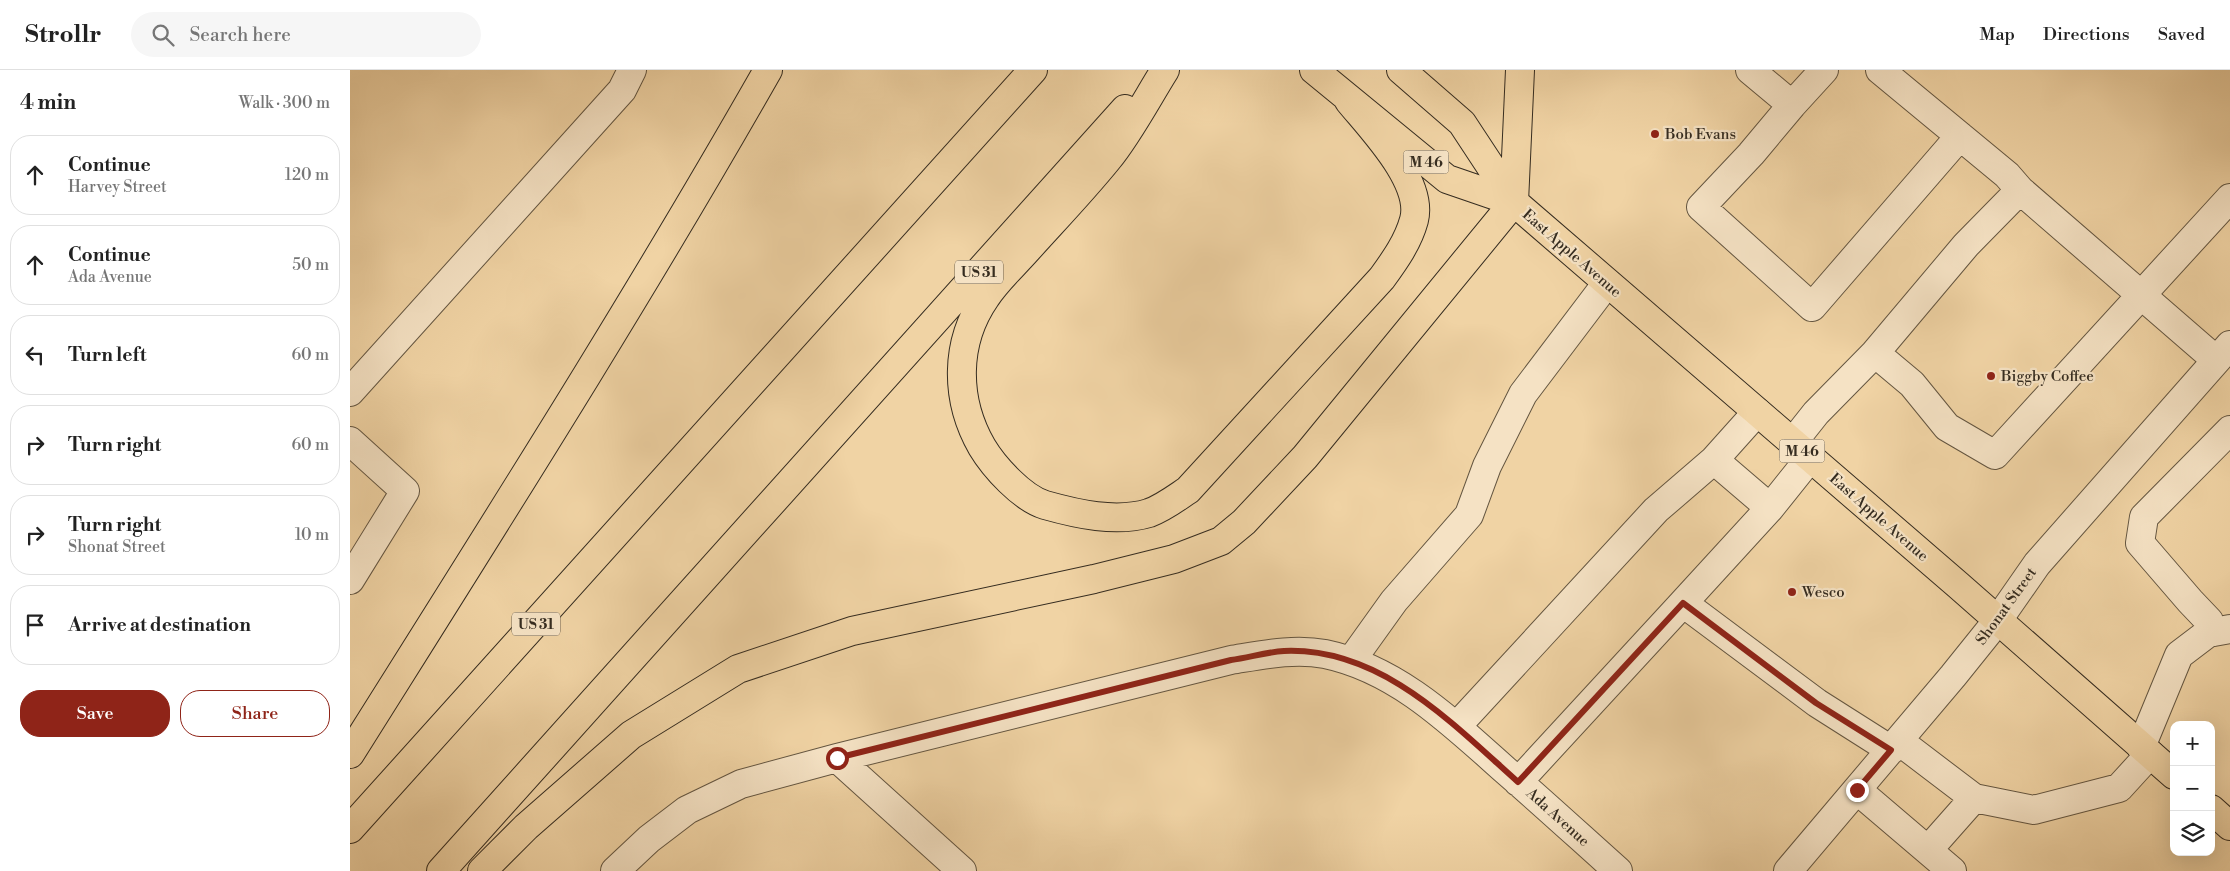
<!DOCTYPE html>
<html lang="en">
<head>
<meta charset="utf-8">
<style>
	:root { --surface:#fff; --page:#f6f6f6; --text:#222; --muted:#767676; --line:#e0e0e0; --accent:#8f2418 }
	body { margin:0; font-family:"Libre Bodoni",serif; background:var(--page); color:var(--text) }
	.controls { position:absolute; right:15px; bottom:15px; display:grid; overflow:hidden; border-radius:10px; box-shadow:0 5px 20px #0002 }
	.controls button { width:45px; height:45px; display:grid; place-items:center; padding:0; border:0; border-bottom:1px solid var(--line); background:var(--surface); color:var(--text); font:25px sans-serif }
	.stop { position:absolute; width:15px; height:15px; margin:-11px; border:4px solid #8f2418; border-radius:50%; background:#fff }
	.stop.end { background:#8f2418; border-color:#fff; box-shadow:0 1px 5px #0008 }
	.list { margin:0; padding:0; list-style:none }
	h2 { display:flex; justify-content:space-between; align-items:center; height:65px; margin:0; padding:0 20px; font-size:21px }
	h2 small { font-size:16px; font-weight:400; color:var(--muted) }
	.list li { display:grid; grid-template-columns:32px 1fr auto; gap:15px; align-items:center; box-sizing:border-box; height:80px; margin:0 10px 10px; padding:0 10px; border:1px solid var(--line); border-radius:20px }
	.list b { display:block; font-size:19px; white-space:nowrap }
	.list p { margin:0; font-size:16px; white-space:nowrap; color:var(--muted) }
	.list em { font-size:16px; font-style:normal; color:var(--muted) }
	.actions { display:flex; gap:10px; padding:15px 20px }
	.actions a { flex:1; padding:11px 0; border:1px solid var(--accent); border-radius:20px; text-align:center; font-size:18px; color:var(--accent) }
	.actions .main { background:var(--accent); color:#fff }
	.icon { flex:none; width:28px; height:28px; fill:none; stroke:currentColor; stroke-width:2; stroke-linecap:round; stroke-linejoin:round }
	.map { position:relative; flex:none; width:1880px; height:801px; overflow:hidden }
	header { display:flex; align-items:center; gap:30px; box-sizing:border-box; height:70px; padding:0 25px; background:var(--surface); border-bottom:1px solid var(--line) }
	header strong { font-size:24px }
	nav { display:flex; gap:28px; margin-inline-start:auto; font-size:18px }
	.search { width:350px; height:45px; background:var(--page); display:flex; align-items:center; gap:12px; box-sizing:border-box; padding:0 18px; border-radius:28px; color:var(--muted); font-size:19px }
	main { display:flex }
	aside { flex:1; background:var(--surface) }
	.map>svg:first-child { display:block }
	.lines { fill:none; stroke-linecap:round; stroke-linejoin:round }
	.minor-casing { stroke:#645641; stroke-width:30 }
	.highway-casing { stroke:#352c20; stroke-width:30 }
	.minor { stroke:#f5e2c4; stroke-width:28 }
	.highway { stroke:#f0d3a4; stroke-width:28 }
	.route { stroke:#8f2418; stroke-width:6 }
	.poi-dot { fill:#8f2418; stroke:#f5e2c4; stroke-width:2 }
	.labels { text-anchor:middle; stroke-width:4.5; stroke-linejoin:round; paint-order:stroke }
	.shield { fill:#f5e2c4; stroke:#6f6351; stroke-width:1 }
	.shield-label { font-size:14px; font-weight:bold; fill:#352c20 }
	.poi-label { font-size:15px; fill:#352c20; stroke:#f5e2c4; text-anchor:start }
	.street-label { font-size:15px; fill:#352c20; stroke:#f5e2c4 }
</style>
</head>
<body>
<header>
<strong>Strollr</strong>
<div class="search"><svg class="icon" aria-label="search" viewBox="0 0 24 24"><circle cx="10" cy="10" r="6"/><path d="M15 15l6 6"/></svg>Search here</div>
<nav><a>Map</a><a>Directions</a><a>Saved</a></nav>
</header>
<main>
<aside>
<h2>4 min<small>Walk · 300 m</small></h2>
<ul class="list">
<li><svg class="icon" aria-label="ahead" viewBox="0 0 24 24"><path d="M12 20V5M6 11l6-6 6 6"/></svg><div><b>Continue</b><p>Harvey Street</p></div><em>120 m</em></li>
<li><svg class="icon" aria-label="ahead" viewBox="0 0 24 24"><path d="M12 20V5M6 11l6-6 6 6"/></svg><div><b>Continue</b><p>Ada Avenue</p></div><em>50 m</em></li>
<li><svg class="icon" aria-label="left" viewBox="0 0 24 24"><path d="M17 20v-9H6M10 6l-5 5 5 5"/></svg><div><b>Turn left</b></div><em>60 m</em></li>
<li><svg class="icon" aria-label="right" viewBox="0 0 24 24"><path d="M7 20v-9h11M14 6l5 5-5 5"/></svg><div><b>Turn right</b></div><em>60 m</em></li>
<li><svg class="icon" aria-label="right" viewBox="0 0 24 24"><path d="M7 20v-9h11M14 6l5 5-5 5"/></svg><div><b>Turn right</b><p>Shonat Street</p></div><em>10 m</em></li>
<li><svg class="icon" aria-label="arrive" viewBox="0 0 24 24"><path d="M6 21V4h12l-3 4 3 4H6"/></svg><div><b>Arrive at destination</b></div></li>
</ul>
<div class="actions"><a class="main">Save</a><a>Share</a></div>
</aside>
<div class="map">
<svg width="1880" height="801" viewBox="0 0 1880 801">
	<rect width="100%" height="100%" fill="#f0d3a4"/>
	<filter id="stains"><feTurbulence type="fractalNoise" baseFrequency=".004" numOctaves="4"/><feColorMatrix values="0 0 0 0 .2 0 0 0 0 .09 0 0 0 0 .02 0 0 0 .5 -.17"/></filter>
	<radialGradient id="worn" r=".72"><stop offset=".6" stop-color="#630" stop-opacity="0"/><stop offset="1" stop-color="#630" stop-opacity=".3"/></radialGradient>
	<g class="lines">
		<defs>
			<path id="minor" d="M1400,0L1442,35L1401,84L1351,137L1462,237L1610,66
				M1530,0L1657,105L1670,120L1866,290
				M1442,35L1474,0
				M1525,283L1562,314L1597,357L1645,385L1880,128
				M0,322L272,20L282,0
				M0,371L55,421L0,510
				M1443,372L1466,343L1525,283L1616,175L1670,120
				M1460,388L1420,438L1333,533L1467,633L1541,680
				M1364,390L1407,342
				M1863,562L1859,551L1840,531L1790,473L1794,447L1880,360
				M1001,591L1044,531L1119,445L1137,396L1173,324L1257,213
				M1106,657L1306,440L1364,390L1420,438
				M1549,671L1624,728L1578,780
				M1791,677L1829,585L1858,563L1880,559
				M487,688L612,801
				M1168,712L1333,533
				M1507,720L1602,801
				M1624,728L1684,740L1769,718L1800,684
				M265,801L299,769L337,740L391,714L487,688L881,590C912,585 944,578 975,584C1047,599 1101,652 1155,700C1193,733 1230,767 1268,801
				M1438,801L1603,606L1648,550L1687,494L1880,275"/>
			<path id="highway" d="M815,0C798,27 778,65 758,89C733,120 705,149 678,179C664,195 647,210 636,227C604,273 605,330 632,377C644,397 672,428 695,435C727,444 766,453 799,443C813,438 826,428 838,420L1032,208C1045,190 1058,172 1064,150C1074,112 1022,59 999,31
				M964,0L1097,109L1164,132
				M1051,0L1112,53L1164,132L1608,515L1824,705
				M0,684C142,458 286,232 418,0
				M1861,739L1880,756
				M0,759L683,0
				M91,801L775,39
				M132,801L176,757L281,665L388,599L502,561L744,509L824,489L871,471L894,452L955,387L1164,132L1170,0"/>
		</defs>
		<!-- minor casing -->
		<use href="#minor" class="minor-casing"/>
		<!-- highway casing -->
		<use href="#highway" class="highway-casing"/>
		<!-- minor -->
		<use href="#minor" class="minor"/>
		<!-- highway -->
		<use href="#highway" class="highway"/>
	</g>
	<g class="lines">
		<!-- route -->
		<path class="route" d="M487,688L881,590C898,588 916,582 934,581C1030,577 1102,653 1168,712L1333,533L1466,633L1541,680L1507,720"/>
	</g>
	<!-- markers -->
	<g class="poi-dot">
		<circle cx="1305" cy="64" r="5"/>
		<circle cx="1641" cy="306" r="5"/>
		<circle cx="1442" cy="522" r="5"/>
	</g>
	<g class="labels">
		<!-- shield labels -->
		<g class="shield">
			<rect x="1053.5" y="80.5" width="45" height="23" rx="4"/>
			<rect x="605" y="190.5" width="48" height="23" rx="4"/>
			<rect x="1429.5" y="369.5" width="45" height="23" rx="4"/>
			<rect x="162" y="542.5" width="48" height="23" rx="4"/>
		</g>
		<g class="shield-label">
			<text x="1076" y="97">M 46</text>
			<text x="629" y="207">US 31</text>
			<text x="1452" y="386">M 46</text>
			<text x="186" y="559">US 31</text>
		</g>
		<!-- poi labels -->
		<g class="poi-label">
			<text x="1315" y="69">Bob Evans</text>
			<text x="1651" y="311">Biggby Coffee</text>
			<text x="1452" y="527">Wesco</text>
		</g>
		<!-- street labels -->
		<g class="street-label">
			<text transform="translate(1222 183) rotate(41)" y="5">East Apple Avenue</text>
			<text transform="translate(1529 447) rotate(41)" y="5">East Apple Avenue</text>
			<text transform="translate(1656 536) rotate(-54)" y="5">Shonat Street</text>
			<text transform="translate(1208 747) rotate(42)" y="5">Ada Avenue</text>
		</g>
	</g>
	<rect width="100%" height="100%" filter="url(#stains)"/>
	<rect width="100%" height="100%" fill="url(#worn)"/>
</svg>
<div class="controls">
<button>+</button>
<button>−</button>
<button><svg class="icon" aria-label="layers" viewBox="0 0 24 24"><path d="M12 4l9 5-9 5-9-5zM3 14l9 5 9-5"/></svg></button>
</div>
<div class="stop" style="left:487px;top:688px"></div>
<div class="stop end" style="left:1507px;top:720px"></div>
</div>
</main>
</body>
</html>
